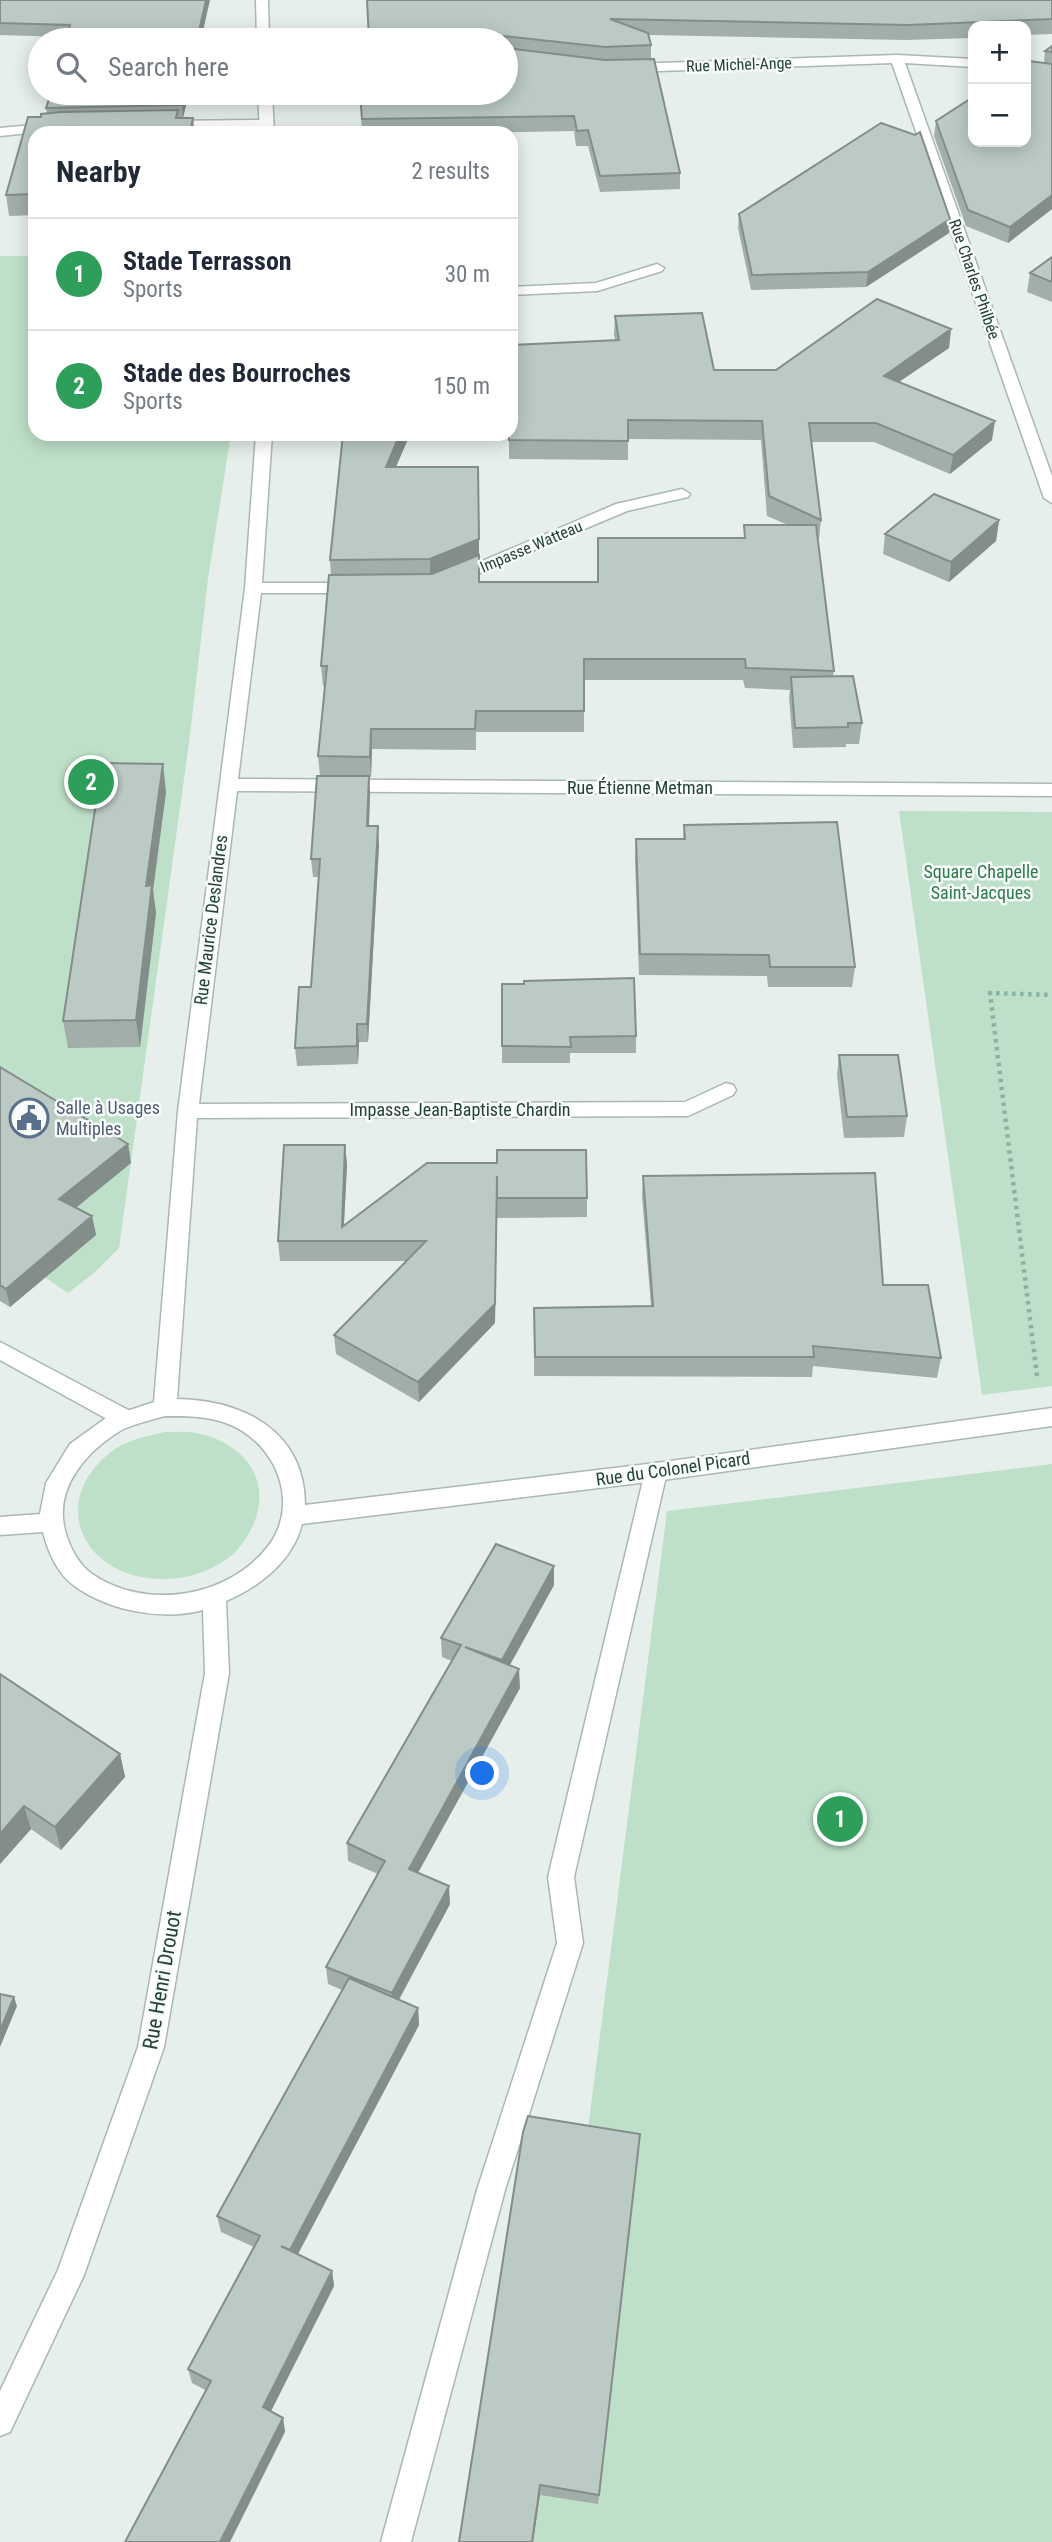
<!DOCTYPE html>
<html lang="en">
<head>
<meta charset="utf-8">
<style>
	:root { --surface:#fff; --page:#f6f6f7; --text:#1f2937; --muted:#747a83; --line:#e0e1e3; --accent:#7f5249 }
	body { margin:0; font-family:"Roboto Condensed",sans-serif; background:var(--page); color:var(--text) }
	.controls { position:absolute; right:21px; top:21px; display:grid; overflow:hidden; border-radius:14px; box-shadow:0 4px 18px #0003 }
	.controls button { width:63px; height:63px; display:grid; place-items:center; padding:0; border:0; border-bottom:2px solid var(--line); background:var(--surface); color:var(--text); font:35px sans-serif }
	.you { position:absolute; left:483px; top:1774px; width:24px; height:24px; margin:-18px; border:5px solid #fff; border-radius:50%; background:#1a73e8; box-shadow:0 0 0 10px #1a73e833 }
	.badge { display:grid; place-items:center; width:46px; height:46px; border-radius:50%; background:var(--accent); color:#fff; font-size:23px; font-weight:700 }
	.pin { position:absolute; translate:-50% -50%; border:4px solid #fff; box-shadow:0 2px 7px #0006 }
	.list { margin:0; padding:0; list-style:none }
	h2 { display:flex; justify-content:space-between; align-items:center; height:91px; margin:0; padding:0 28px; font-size:30px }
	h2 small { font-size:23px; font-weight:400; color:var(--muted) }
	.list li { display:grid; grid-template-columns:46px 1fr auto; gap:21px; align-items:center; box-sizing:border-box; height:112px; padding:0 28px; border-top:2px solid var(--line) }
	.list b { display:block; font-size:26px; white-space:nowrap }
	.list p { margin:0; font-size:23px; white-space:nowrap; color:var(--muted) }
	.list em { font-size:23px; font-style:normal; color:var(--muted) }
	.icon { flex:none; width:38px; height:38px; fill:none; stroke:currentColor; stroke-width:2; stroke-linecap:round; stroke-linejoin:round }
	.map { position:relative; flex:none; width:1052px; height:2542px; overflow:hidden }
	.search { position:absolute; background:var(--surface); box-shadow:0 4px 18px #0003; left:28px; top:28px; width:490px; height:77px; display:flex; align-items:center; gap:18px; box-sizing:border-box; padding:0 24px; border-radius:38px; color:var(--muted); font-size:26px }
	.panel { position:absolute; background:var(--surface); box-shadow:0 4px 18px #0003; left:28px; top:126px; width:490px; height:315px; border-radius:21px }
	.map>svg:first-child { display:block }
	.green { fill:#bfe0c8 }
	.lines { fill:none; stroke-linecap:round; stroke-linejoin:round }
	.lane-casing { stroke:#a8b8b2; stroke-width:3 }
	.street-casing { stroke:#a8b8b2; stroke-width:3 }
	.path { stroke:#86b3a5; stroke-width:4.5; stroke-dasharray:3.5 4.5; stroke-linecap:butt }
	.lane { fill:#fff; fill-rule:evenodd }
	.street { fill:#fff; fill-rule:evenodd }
	.wall { fill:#a1aea9 }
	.shaded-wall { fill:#838d89 }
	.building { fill:#bbcac4; stroke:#838d89; stroke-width:2 }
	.labels { text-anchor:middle; stroke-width:5; stroke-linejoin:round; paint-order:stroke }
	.far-street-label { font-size:16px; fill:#24423a; stroke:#f7fbf9 }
	.street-label { font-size:18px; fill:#24423a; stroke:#f7fbf9 }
	.park-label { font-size:18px; fill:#2d7a4b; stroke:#f7fbf9 }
	.service-label { font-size:18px; fill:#4e5e75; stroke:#f7fbf9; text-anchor:start }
	.near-street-label { font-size:21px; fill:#24423a; stroke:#f7fbf9 }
</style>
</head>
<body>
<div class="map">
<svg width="1052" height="2542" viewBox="0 0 1052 2542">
	<rect width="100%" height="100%" fill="#e6efeb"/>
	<!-- green -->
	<path class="green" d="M0,256H35V434H231L208,579L189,743L119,1248L95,1272L68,1293L0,1247Z
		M899,811L1052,812V1386L982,1395Z
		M165,1432C176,1432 187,1431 197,1433C256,1446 278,1495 242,1544C231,1560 212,1569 194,1575C177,1580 158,1580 141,1577C74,1563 55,1495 111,1452C127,1440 146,1436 165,1432Z
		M1052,1464V2542H461L587,2137L667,1511Z"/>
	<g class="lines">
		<defs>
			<path id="lane" d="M266,120L273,124L271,127L167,129L160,125L167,121Z
				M54,123L59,124V130L0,136V128Z
				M0,1342L132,1412L135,1418L132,1424L124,1427L116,1424L0,1360Z
				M656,1463L664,1466L667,1472L574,1877L583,1943L505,2190L411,2542H381L477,2190L557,1943L548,1877L645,1472L648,1466Z"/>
			<path id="street" d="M256,0H268L269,40H257Z
				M897,55L973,59V67L905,63L1052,476V503L1044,498L892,63L630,72L624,68L630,64Z
				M258,93H272L274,133H260Z
				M657,264L664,268L662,271L597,291L511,295V287L596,283Z
				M256,434H272L262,583H356L364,588L356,593H261L238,779L1052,784V796L237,791L199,1104L685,1102L726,1083L733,1085L736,1090L733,1095L688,1116L197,1118L177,1399C243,1400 305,1431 305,1505L656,1463L1052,1408V1426L656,1481L302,1524C293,1561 259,1587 226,1601L229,1673L164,2047L84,2275L10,2432L0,2436V2391L58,2270L138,2047L205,1673L203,1610C163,1621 110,1611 76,1587C58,1575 48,1552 43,1532L0,1535V1517L40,1514L46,1483L70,1444L106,1418L154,1402L178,1111L245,588ZM165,1416C184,1416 205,1416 223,1422C273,1438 302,1500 269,1545C229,1598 146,1611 92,1574C78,1564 69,1546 65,1530C54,1488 86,1452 120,1431C133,1424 151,1420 165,1416Z
				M682,489L690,494L688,497L627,511L459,582H447L445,579L447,576L616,504Z"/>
		</defs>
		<!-- lane casing -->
		<use href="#lane" class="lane-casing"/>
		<!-- street casing -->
		<use href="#street" class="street-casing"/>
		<!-- path -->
		<path class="path" d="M1037,1376L990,993L1052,995"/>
		<!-- lane -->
		<use href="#lane" class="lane"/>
		<!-- street -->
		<use href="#street" class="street"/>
	</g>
	<!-- wall -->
	<path class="wall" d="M0,0H206L67,37L0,35Z
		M367,0H1052V34L1026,35V26H973V38L906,40L649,35L651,45V59L680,173V189L600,192L588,146H576L574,131L471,133H362L360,93H506V40H369Z
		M1052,46V209L1008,243L966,226L934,136L936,121L1044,63L1045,51Z
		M51,93H189L183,118H193L194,133H35V215L9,216L6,195L41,117L47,113L46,108Z
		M739,214L950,219L949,233L866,287L751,290L738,228Z
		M1052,257V302L1027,292L1030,273Z
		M615,316L714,370H776L951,329L949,348L899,382L992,440L950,474L874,442H812L821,520L819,539L818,538L834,671L833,676L862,723L859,744H846V747L793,748L789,697L790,690L745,688L743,680H584V732H476V750L372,749L371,777H369L370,794L369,826L379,845L368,1042H359L358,1064L297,1066L295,1048L311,987L319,877H313L311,859L320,776L318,756L325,686H323L321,666L331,575L330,560L343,434H408V439L396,467H478L479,582H598V538H744V525H788L767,516L761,440L628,439V460L509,459V434L615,340L614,335Z
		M999,520L996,541L949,582L883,554L885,534Z
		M166,792L153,890L156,913L140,1047L68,1048L63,1021Z
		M684,825L855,967L852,987H768L767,976L639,975L635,859L636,839H683Z
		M502,984L636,1036V1053H570V1063H502Z
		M839,1055L907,1116L904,1137L844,1138L837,1075Z
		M0,1067L128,1144L131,1163L76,1208L92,1216L96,1235L10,1307L0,1301Z
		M345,1145L347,1165L344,1225L427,1163L587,1198V1217L497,1218V1206L495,1323L419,1402L336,1354L334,1335L407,1261H280L278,1241Z
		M643,1176L883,1285L941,1358L937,1378L813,1366L812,1377L534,1376V1308L651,1306L642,1196Z
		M554,1566V1585L510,1665L520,1688L418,1873L450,1904L399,2000L418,2008L419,2025L298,2254L332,2271L334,2286L271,2411L283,2418L285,2432L192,2383L188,2369L254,2247L221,2232L217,2216L342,1990L328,1984L326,1967L378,1874L348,1861L347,1843L452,1661L442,1657L441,1638Z
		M0,1674L120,1754L125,1777L61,1850L31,1829L0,1864Z
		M639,2145L598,2504L540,2495L459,2542Z"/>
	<!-- shaded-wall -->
	<path class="shaded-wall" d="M206,0H210L201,40H197Z
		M185,93H189L183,118L182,105Z
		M193,118L194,133H190Z
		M1052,195V209L1008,243L1010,227Z
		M950,219L949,233L866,287L868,272Z
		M951,329L949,348L881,394L884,376Z
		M995,421L992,440L950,474L953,455Z
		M400,434H408V439L387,487L386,467Z
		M999,520L996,541L949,582L951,562Z
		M479,539V559L430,579V559Z
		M371,729L372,749L371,777L370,757Z
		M163,764L166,792L153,890L156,913L140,1047L136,1020L146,886Z
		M369,776L370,794L368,844L367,826Z
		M378,826L379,845L368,1042L367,1024Z
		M357,1024L359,1042L358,1064L357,1046Z
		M128,1144L131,1163L63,1218L59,1199Z
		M345,1145L347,1165L343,1241L342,1227Z
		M497,1196L495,1323L419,1402L418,1382Z
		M92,1216L96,1235L10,1307L6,1289Z
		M554,1566V1585L502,1679V1660Z
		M519,1669L520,1688L410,1887L409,1869Z
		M120,1754L125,1777L61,1850L55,1827Z
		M24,1806L31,1829L0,1864V1834Z
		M449,1886L450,1904L393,2010L392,1993Z
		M14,1997L17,2006L0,2047V2031Z
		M418,2008L419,2025L292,2265L290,2250Z
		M332,2271L334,2286L266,2421L263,2407Z
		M283,2418L285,2432L230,2542H220Z
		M540,2485V2495L533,2542H532Z"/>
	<!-- building -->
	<path class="building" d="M0,0H206L197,40H66L70,25L0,23Z
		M367,0H1052V19L908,25L610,19L648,33L651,45L605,47L504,36L505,40H369Z
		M1052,46V52L1045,51Z
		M506,48L605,60L654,59L680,173L600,176L588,130L577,131L574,116L362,119L360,93H506Z
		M1029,61L1052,64V195L1010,227L968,210L936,121L973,97V142H1026V63Z
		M51,93H185L182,105L46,108Z
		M178,110L176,118H193L190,133H35V194L6,195L28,117H41V114L61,112Z
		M881,123L915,135L920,132L950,219L868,272L752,275L739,214Z
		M1052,257V282L1030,273Z
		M877,299L951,329L884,376L995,421L953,455L876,423H809L821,520L769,496L762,421L628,420V441L509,440V434H511L512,345L619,340L615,316L702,313L714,370H776Z
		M343,434H400L386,467H478L479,539L430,559L330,560Z
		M934,494L999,520L951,562L885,534Z
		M744,525H816L834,671L746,668L745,659H584V711H476L475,729H371L370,757L318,756L327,666H321L329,575L432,574L479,555V582H598V538H745Z
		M853,676L862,723H848V727L795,728L791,677Z
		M102,763L163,764L146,886L152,885L136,1020L63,1021Z
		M317,776H369L367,826H378L367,1024H357V1046L295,1048L299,987H311L320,859H311Z
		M837,822L855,967H770L769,955L640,954L636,839H685L684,825Z
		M634,978L636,1036L570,1037L571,1047L502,1046V984H524V981Z
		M839,1055H898L907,1116L847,1117Z
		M0,1067L128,1144L59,1199L92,1216L6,1289L0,1285Z
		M284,1145H345L342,1227L427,1163H497V1150H586L587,1198H497V1176L495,1304L418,1382L334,1335L426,1241H278Z
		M875,1173L883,1285H928L941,1358L813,1346L814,1357H535L534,1308L653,1306L643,1176Z
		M496,1544L554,1566L502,1660L465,1647L519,1669L409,1869L449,1886L392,1993L326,1967L385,1861L347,1843L461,1645L441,1638Z
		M0,1674L120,1754L55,1827L24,1806L0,1834Z
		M349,1978L418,2008L290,2250L281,2246L332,2271L263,2407L283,2418L220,2542H125L211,2381L188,2369L260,2236L217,2216Z
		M0,1994L14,1997L0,2031Z
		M528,2116L640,2134L599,2495L540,2485L532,2542H459L523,2132Z"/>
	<!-- icons -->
	<defs>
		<symbol id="civic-ring" viewBox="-11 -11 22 22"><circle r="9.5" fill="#f7fbf9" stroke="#5c6f8a" stroke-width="1.5"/><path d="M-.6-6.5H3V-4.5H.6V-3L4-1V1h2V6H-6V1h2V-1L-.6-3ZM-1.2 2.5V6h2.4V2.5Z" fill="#5c6f8a"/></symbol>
	</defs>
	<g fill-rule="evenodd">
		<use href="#civic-ring" x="7" y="1096" width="44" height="44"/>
	</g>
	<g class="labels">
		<!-- far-street labels -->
		<g class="far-street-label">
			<text transform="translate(739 64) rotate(-2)" y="6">Rue Michel-Ange</text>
			<text transform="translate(975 279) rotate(71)" y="6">Rue Charles Philbée</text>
			<text transform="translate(531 546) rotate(-23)" y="6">Impasse Watteau</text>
		</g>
		<!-- street labels -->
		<g class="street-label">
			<text x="640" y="794">Rue Étienne Metman</text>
			<text transform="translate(211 920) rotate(-83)" y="6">Rue Maurice Deslandres</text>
			<text x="460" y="1116">Impasse Jean-Baptiste Chardin</text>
			<text transform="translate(673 1469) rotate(-8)" y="6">Rue du Colonel Picard</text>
		</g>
		<!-- park labels -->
		<g class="park-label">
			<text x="981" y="878">Square Chapelle<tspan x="981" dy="21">Saint-Jacques</tspan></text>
		</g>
		<!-- service labels -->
		<g class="service-label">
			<text x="56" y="1114">Salle à Usages<tspan x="56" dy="21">Multiples</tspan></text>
		</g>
		<!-- near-street labels -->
		<g class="near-street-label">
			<text transform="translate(162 1980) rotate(-80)" y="7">Rue Henri Drouot</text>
		</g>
	</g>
</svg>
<div class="controls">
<button>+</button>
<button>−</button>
</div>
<div class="you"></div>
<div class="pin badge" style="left:840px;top:1819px;background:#2e9e5b">1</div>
<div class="pin badge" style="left:91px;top:782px;background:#2e9e5b">2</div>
<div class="search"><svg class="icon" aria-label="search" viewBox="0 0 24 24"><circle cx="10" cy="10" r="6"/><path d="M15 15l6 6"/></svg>Search here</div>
<section class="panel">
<h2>Nearby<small>2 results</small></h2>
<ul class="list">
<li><span class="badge" style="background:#2e9e5b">1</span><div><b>Stade Terrasson</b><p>Sports</p></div><em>30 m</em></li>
<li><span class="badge" style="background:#2e9e5b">2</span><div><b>Stade des Bourroches</b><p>Sports</p></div><em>150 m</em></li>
</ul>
</section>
</div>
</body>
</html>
